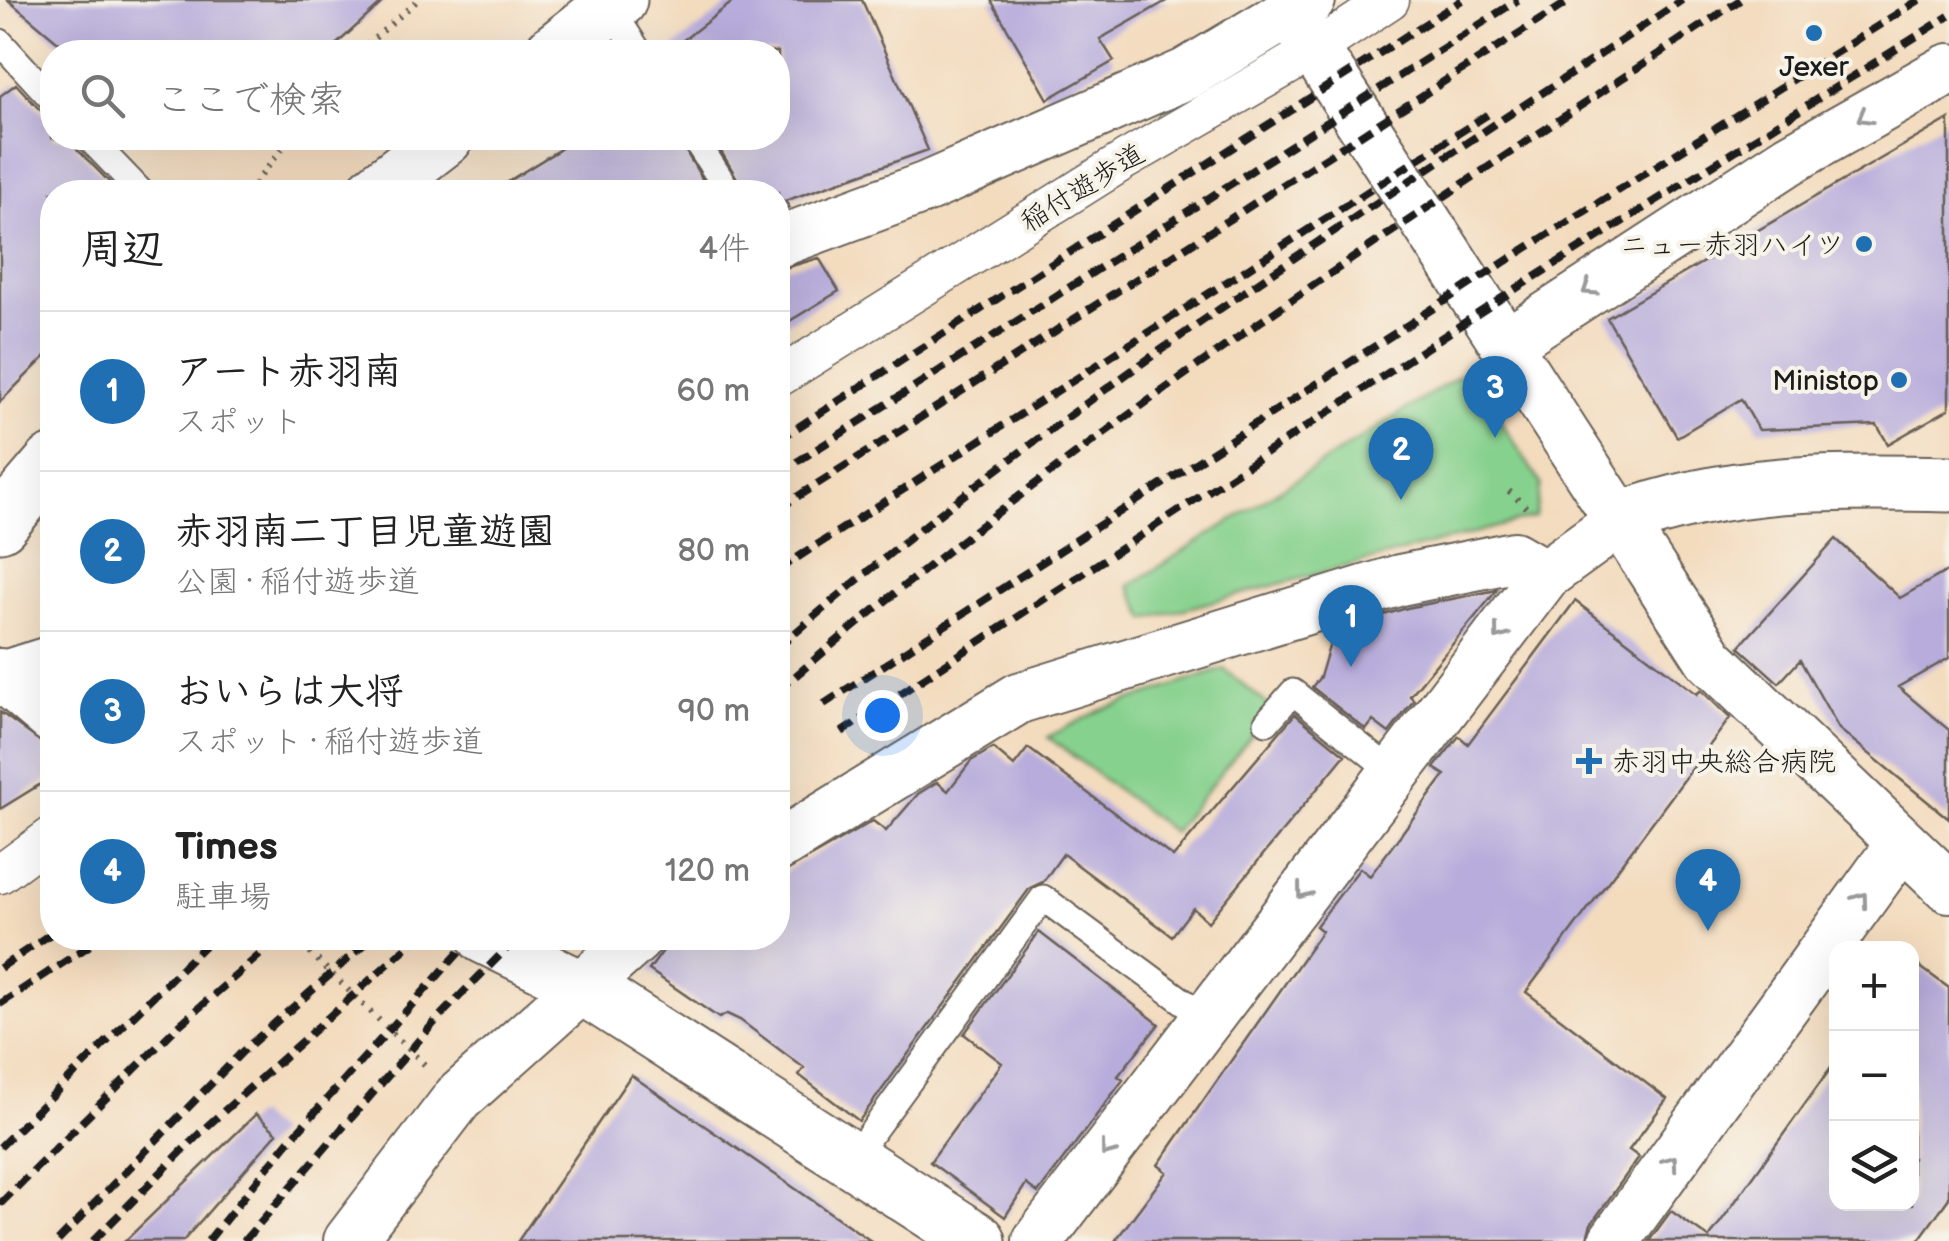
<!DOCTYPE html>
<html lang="ja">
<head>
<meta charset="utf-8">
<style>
	:root { --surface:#fff; --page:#f2f2f2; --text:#222; --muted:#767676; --line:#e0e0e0; --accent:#1f6fb2 }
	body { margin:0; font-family:"Balsamiq Sans","Klee One",sans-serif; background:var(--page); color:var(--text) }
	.controls { position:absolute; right:30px; bottom:30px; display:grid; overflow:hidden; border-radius:20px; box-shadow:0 10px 40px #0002 }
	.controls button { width:90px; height:90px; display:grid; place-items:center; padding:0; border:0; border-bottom:2px solid var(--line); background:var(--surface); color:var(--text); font:50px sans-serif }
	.you { position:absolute; left:882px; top:715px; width:35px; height:35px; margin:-25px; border:8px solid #fff; border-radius:50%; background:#1a73e8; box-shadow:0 0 0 15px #1a73e833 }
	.badge { display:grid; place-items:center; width:65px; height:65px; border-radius:50%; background:var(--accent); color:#fff; font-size:32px; font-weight:700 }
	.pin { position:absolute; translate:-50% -82px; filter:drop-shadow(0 2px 5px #0008) }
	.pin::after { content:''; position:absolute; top:52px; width:35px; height:30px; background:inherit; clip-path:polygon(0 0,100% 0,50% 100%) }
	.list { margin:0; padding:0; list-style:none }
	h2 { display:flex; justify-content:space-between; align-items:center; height:130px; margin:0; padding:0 40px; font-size:42px }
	h2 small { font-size:32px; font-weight:400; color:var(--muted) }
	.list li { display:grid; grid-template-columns:65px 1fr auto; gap:30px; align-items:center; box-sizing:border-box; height:160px; padding:0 40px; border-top:2px solid var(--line) }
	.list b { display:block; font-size:38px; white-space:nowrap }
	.list p { margin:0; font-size:32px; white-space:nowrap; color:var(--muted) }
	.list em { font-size:32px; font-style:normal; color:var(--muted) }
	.icon { flex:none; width:55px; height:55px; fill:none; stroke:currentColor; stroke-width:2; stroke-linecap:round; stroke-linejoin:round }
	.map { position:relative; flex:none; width:1949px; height:1241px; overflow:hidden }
	.search { position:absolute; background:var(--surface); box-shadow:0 10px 40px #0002; left:40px; top:40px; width:750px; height:110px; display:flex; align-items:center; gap:25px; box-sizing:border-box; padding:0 35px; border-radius:40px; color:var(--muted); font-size:38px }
	.panel { position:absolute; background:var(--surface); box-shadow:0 10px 40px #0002; left:40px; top:180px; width:750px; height:770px; border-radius:40px }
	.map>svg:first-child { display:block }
	.green { fill:#87d18e; stroke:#527655; stroke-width:2.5 }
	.building { fill:#b7acdb }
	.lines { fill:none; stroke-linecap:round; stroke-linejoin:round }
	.service-casing { stroke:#675f55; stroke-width:29 }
	.pedestrian-casing { stroke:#675f55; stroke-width:41 }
	.minor-casing { stroke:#675f55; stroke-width:54 }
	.tertiary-casing { stroke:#675f55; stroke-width:59 }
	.secondary-casing { stroke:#675f55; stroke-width:59 }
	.path { stroke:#675f55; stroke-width:6; stroke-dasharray:2.5 8; stroke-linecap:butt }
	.service { stroke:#fff; stroke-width:25 }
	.pedestrian { stroke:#fff; stroke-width:38 }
	.minor { stroke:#fff; stroke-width:50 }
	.tertiary { stroke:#fff; stroke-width:55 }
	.secondary { stroke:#fff; stroke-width:55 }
	.rail { stroke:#1c1c1c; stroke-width:8; stroke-dasharray:15 8; stroke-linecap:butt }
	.oneway { stroke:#999 }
	.poi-dot { fill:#1f6fb2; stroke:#f7f3e8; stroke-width:4 }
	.labels { text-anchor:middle; stroke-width:8; stroke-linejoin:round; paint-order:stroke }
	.poi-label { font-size:28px; fill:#1c1c1c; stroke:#f7f3e8; text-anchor:end }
	.street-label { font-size:28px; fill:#1c1c1c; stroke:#f7f3e8 }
</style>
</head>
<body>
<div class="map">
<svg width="1949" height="1241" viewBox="0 0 1949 1241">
	<rect width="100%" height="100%" fill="#f7f3e8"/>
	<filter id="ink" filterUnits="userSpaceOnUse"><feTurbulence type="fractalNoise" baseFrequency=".01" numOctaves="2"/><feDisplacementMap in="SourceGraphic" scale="20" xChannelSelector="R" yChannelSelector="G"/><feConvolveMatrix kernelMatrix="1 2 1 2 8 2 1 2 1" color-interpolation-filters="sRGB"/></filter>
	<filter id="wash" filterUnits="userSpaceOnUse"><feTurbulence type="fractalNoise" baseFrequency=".0048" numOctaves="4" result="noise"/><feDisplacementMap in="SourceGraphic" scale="40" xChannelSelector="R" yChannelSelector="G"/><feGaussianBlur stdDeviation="2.25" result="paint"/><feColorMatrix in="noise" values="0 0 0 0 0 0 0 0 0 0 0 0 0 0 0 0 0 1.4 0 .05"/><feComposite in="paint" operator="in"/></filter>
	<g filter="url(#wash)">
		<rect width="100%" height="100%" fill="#f3dbbe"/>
		<!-- green -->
		<path class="green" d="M1468,370L1541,484L1535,517L1146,619L1129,586Z
			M1224,669L1273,709L1173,832L1048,737L1101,710Z"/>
		<g id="blocks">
			<!-- building -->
			<path class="building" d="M8,0H385L328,52H70Z
				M735,0H862L928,150L785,201L789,207L778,212V192H745L713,138H778V52H668Z
				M991,0H1168L1100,39L1114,61L1048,99Z
				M16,84L40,110L52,115V138H73L77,149L119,192H52V350L0,402V96Z
				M1949,119V409L1888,444L1877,425L1759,430L1741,399L1677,437L1607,318Z
				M578,138H678L710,192H491Z
				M819,258L839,291L778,328V270Z
				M1836,539L1900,598L1949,570V658L1898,687L1949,730V819L1839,729L1800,660L1779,683L1739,647Z
				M1497,590L1410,696L1414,700L1389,733L1373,721L1366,730L1312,687L1320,677L1334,630L1407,608Z
				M1575,601L1697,694L1701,690L1730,718L1526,992L1667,1099L1629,1150L1639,1157L1591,1224L1586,1241H1115L1167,1172L1158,1165L1322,931L1316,926L1360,868L1370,876L1445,775L1434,768L1459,736L1468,744Z
				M0,712L52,750V777L0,809Z
				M1295,714L1345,755L1208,922L1193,908L1172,936L1063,854L1043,882L1030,888L859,1121L799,1075L804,1068L740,1020L727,1014L719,1018L649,970L668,944L685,938H778L781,874L873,821L886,831L918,794L937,782L948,791L971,761L993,748L1014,766L1028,748L1173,857Z
				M1039,932L1159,1024L1118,1076L1123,1080L1038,1193L1026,1184L1005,1217L930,1162L1002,1063L964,1034Z
				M1912,961L1949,988V1198L1918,1241H1649L1671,1211L1709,1238L1836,1061V1204H1912Z
				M631,1075L871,1241H518Z
				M256,1114L277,1133L183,1241H125Z"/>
		</g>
	</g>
	<g filter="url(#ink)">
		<use href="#blocks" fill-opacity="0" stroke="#675f55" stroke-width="2.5"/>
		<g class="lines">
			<defs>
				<path id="service" d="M610,7L639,52
					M0,42L52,99
					M89,138L141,192
					M694,138L729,192
					M1267,722L1293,692L1394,773
					M853,1158L1043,898L1207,1019"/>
				<path id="pedestrian" d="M778,378L1125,160L1313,51L1390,0
					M0,874L52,836"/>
				<path id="minor" d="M1290,12L1710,659L1949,887
					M778,242L927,187L1186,74L1310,0
					M1506,344L1790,159L1949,69
					M0,674L52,718
					M4,676L52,661
					M778,846L1019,698L1400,580L1514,557L1545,575
					M483,938L580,985
					M349,1241L458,1098L637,938
					M1038,1241L1545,575L1621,520
					M1614,1241L1901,844"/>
				<path id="tertiary" d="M1621,520C1727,480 1837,481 1949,484
					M580,985L978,1241"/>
				<path id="secondary" d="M553,52L619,0
					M375,192L445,138
					M0,524L52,463"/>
			</defs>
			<!-- service casing -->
			<use href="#service" class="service-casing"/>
			<!-- pedestrian casing -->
			<use href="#pedestrian" class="pedestrian-casing"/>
			<!-- minor casing -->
			<use href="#minor" class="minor-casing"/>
			<!-- tertiary casing -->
			<use href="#tertiary" class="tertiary-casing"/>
			<!-- secondary casing -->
			<use href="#secondary" class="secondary-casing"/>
			<!-- path -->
			<path class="path" d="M359,52L418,0
				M248,192L291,138
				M1509,491L1530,511
				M295,938L425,1065"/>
			<!-- service -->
			<use href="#service" class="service"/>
			<!-- pedestrian -->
			<use href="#pedestrian" class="pedestrian"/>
			<!-- minor -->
			<use href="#minor" class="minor"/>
			<!-- tertiary -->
			<use href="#tertiary" class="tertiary"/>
			<!-- secondary -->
			<use href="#secondary" class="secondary"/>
			<!-- rail -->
			<path class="rail" d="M778,440L1462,0
				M778,474L1518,0
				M778,509L1571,0
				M778,570L1493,111
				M778,648C1056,403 1375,206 1682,0
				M778,691C1077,432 1411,219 1740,0
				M824,704L1503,263L1919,0
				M842,732L1517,288L1949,16
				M0,968L52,933
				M0,1004L101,938
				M0,1147L212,938
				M0,1204L177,1027L279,938
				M58,1241L243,1051L372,938
				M93,1241L205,1128L417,938
				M208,1241L289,1141L472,938
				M244,1241L440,1016L517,938"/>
		</g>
		<!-- one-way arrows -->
		<defs><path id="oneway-chevron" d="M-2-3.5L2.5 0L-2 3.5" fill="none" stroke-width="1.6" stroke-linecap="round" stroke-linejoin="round" transform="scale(2.5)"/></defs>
		<g class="oneway">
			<use href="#oneway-chevron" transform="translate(1864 117) rotate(150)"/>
			<use href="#oneway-chevron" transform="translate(1589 289) rotate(147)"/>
			<use href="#oneway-chevron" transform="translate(1500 633) rotate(127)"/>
			<use href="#oneway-chevron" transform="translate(1303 892) rotate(127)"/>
			<use href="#oneway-chevron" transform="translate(1861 899) rotate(-54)"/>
			<use href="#oneway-chevron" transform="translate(1107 1150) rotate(127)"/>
			<use href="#oneway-chevron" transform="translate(1671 1162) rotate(-54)"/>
		</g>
	</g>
	<!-- markers -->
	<g class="poi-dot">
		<circle cx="1814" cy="33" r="10"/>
		<circle cx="1864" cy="244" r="10"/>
		<circle cx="1899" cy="380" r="10"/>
		<path d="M1584 746h10v10h10v10h-10v10h-10v-10h-10v-10h10z"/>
	</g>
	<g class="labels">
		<!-- poi labels -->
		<g class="poi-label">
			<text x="1814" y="76" text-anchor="middle">Jexer</text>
			<text x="1844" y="254">ニュー赤羽ハイツ</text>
			<text x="1879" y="390">Ministop</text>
			<text x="1612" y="771" text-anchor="start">赤羽中央総合病院</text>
		</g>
		<!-- street labels -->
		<g class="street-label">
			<text transform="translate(1082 187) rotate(-32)" y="10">稲付遊歩道</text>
		</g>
	</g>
</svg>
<div class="controls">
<button>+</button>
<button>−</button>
<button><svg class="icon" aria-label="layers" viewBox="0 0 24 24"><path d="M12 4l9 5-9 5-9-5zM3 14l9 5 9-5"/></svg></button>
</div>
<div class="you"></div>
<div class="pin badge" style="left:1351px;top:667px">1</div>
<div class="pin badge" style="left:1401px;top:500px">2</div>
<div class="pin badge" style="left:1495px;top:438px">3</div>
<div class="pin badge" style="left:1708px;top:931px">4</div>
<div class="search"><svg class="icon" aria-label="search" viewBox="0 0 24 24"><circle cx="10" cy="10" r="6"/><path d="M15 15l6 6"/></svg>ここで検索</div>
<section class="panel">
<h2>周辺<small>4件</small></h2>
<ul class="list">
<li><span class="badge">1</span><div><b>アート赤羽南</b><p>スポット</p></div><em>60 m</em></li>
<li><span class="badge">2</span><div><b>赤羽南二丁目児童遊園</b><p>公園 · 稲付遊歩道</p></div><em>80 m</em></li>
<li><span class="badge">3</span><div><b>おいらは大将</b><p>スポット · 稲付遊歩道</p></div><em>90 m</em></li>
<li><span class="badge">4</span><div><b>Times</b><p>駐車場</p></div><em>120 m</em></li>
</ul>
</section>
</div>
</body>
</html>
